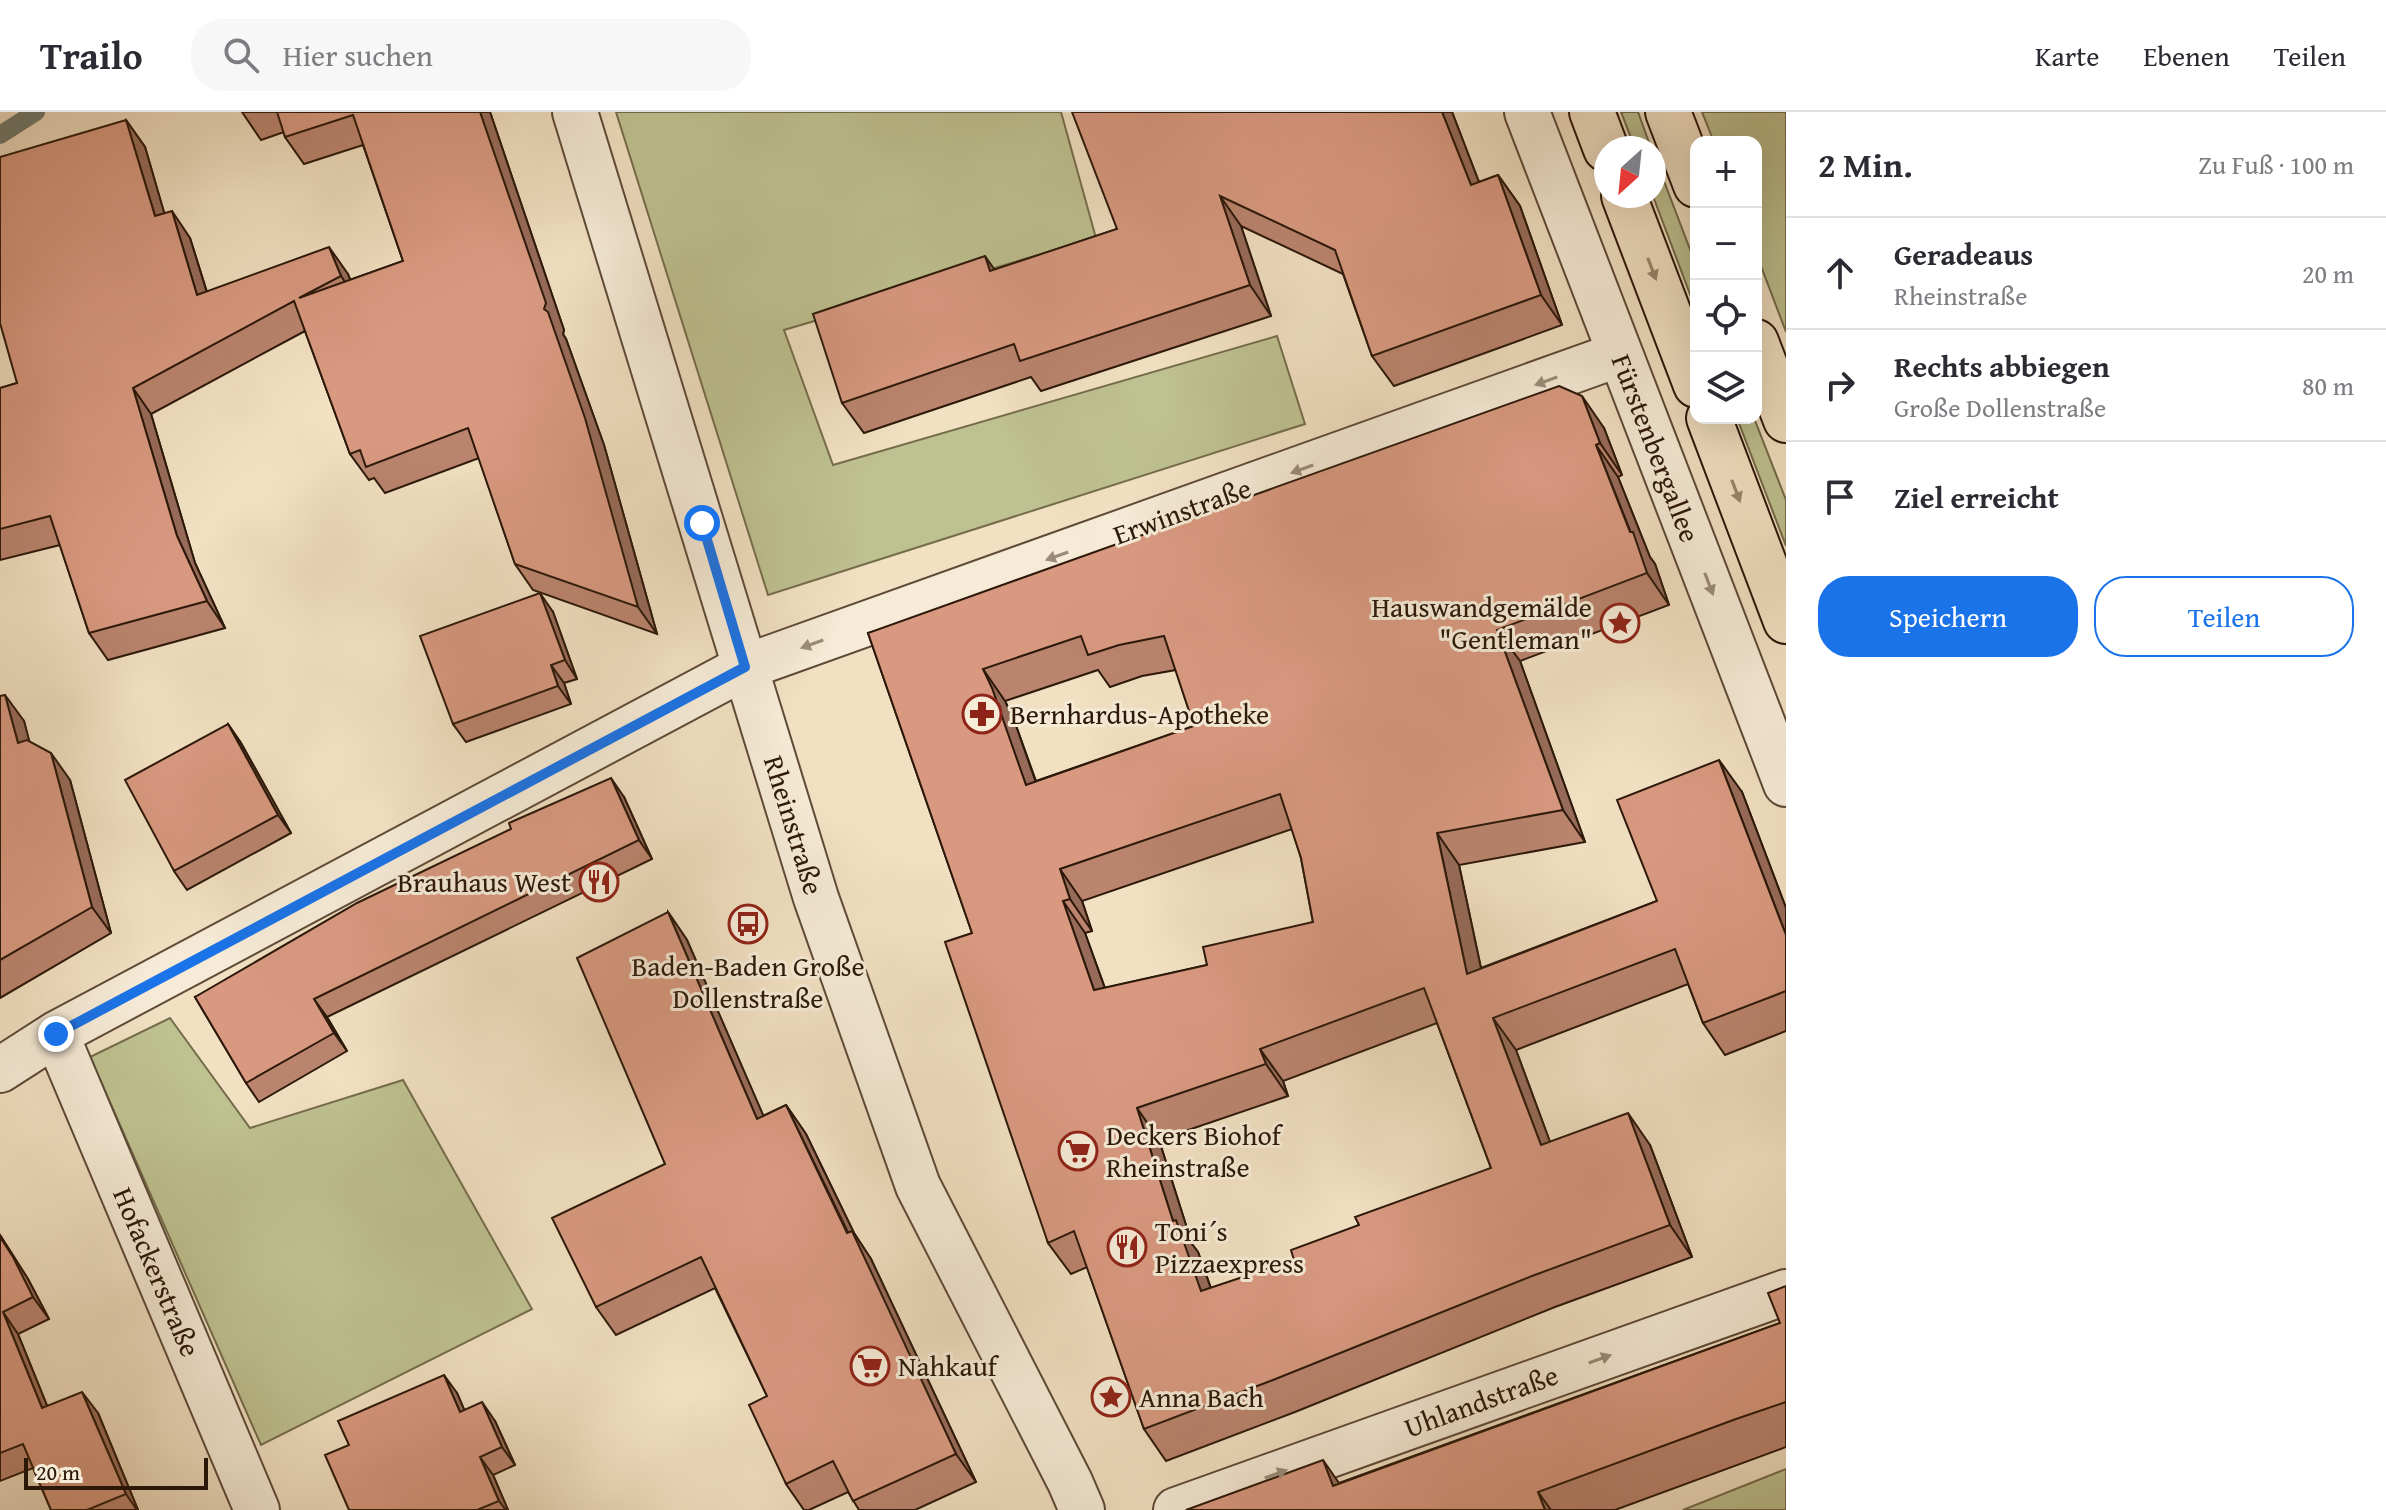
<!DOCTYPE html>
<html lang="de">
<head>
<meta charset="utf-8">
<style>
	:root { --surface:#fff; --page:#f7f7f7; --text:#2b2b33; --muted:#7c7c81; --line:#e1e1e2; --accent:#1a73e8 }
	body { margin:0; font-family:"Gentium Book Plus",serif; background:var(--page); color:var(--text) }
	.controls { position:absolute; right:24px; top:24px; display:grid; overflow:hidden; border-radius:16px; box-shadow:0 8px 32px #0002 }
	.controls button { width:72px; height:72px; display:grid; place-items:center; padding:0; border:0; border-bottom:2px solid var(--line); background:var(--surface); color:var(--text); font:40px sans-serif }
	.compass { position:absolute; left:1594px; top:24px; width:72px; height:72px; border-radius:50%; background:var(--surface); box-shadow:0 8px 32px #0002; rotate:207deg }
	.scale { position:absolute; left:24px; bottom:20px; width:184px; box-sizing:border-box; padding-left:8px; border:4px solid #2c1809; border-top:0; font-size:22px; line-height:28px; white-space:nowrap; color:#2c1809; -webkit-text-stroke:6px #f6ebd7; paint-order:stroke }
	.stop { position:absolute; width:24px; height:24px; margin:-18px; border:6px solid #1a73e8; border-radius:50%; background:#fff }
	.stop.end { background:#1a73e8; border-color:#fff; box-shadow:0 2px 8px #0008 }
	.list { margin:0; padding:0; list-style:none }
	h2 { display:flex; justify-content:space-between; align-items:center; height:104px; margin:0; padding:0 32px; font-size:34px }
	h2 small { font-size:26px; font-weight:400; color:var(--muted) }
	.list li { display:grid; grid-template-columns:52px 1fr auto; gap:24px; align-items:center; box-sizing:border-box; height:112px; padding:0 32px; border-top:2px solid var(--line) }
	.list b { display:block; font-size:30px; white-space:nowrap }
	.list p { margin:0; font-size:26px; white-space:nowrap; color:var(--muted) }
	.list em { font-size:26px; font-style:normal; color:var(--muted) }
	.actions { display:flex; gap:16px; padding:24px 32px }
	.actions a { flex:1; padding:18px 0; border:2px solid var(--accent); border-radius:32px; text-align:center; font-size:28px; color:var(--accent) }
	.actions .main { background:var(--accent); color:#fff }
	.icon { flex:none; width:44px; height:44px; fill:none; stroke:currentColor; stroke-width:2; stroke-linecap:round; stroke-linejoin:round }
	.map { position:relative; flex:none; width:1786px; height:1398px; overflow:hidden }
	header { display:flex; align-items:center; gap:48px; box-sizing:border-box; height:112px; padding:0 40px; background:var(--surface); border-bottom:2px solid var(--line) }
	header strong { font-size:38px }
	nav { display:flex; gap:44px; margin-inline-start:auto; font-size:28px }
	.search { width:560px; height:72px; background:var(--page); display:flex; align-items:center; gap:20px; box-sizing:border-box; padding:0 28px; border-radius:32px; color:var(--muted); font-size:30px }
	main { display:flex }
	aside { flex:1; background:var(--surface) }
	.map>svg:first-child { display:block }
	.green { fill:#bec190; stroke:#756c4c; stroke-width:2 }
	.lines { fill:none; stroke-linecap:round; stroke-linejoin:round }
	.stream { stroke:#6f7b70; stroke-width:18 }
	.minor-casing { stroke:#5d4a37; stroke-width:48 }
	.tertiary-casing { stroke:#5d4a37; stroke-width:48 }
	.primary-casing { stroke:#2c1809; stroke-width:48 }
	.minor { stroke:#f6ebd7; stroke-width:44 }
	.tertiary { stroke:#f6ebd7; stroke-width:44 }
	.primary { stroke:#f1e0c2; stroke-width:44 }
	.wall { fill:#ba846e; stroke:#2c1809; stroke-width:2; fill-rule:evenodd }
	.shaded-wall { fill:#976b5a; stroke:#2c1809; stroke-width:2 }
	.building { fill:#d89980; stroke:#2c1809; stroke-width:2; fill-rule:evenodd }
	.oneway { fill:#98866f }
	.oneway2 { fill:#9b8c7a }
	.route { stroke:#1a73e8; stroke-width:10 }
	.labels { text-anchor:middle; stroke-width:6; stroke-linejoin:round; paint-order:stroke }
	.street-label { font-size:28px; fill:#2c1809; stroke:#f6ebd7 }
	.poi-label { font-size:28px; fill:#2c1809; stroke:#f6ebd7; text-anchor:start }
</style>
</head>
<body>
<header>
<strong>Trailo</strong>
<div class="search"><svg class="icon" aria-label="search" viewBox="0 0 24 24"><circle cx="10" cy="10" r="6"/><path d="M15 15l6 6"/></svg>Hier suchen</div>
<nav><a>Karte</a><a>Ebenen</a><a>Teilen</a></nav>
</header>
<main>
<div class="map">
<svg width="1786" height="1398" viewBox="0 0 1786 1398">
	<rect width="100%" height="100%" fill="#f1e0c2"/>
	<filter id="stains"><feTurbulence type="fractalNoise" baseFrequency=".0025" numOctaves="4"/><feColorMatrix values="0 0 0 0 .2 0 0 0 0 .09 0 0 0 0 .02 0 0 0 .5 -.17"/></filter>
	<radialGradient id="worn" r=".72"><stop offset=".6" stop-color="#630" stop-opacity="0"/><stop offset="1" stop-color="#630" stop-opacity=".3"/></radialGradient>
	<!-- green -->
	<path class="green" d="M616,0H1061L1096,126L784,218L833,353L1277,224L1305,312L768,483Z
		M1621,0H1638L1651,36H1635Z
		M1702,0H1786V220L1756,141V30H1714Z
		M1654,43L1696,153V198L1653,84Z
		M1737,306H1754L1786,388V434Z
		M170,906L250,1016L403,968L532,1197L261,1333L90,945Z
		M1786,1357V1398H1683Z"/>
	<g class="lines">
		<!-- stream -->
		<path class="stream" d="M0,23L36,0"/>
		<defs>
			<path id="minor" d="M1527,0L1786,672
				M56,922L257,1398
				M0,958L56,922L745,555L1620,242
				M1176,1398L1786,1180"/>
			<path id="tertiary" d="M575,0L816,786L918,1074L1070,1370L1082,1398"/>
			<path id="primary" d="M1592,0L1606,37
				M1668,0L1696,73
				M1624,84L1696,273
				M1756,230L1786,308
				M1709,306L1786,509"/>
		</defs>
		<!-- minor casing -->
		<use href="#minor" class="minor-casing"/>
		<!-- tertiary casing -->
		<use href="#tertiary" class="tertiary-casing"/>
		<!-- primary casing -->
		<use href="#primary" class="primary-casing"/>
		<!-- minor -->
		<use href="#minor" class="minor"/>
		<!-- tertiary -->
		<use href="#tertiary" class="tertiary"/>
		<!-- primary -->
		<use href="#primary" class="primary"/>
	</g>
	<!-- wall -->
	<path class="wall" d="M242,0H490L564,218L563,222L566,227L604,333L657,522L533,478L515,452L479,346L385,381L374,366L369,368L350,342L305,219L151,302L195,451L225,516L108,548L89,521L60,433L0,448V276L17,271L126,8L145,35L164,101L190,126L207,180L348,162L350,168L403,149L363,33L304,52L285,25L284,20L261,28Z
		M1452,0L1479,70L1498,63L1520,94L1562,213L1394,274L1372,244L1343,162L1241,114L1271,204L1041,279L1031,265L864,321L842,291L994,158L1117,117Z
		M1604,316L1622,363L1618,365L1650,445L1655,452L1669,493L1520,549L1585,730L1459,753L1481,856L1657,789L1742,680L1786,796V919L1725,943L1703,911L1688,872L1516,938L1550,1030L1650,1033L1692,1145L1555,1195L1295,1300L1166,1349L1144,1317L1087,1155L1071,1162L1048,1131L972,821L868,521ZM1098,558L1110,575L1142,564L1176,558L1194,614L1036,669L1014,608L1005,589ZM1292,717L1301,746L1313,810L1207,853L1105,876L1085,821L1092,819L1082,789ZM1437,911L1491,1056L1359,1113L1294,1148L1211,1176L1198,1140L1192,1132L1159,1028L1288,984L1283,969Z
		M553,500L577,567L564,571L571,592L466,630L453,612Z
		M0,584L24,609L29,630L70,668L111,821L0,886Z
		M228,612L241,631L291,721L187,778L174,759Z
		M624,685L652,747L327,905L347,939L259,990L246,971L195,885Z
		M668,800L687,828L763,1004L786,993L806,1022L854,1121L871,1147L976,1370L915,1398H859L848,1380L809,1398H804L786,1372L767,1284L715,1176L616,1223L596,1195L665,1052Z
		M0,1123L28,1167L49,1207L18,1222L47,1294L98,1301L138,1398H51L33,1356L0,1369Z
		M1786,1174V1335L1615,1398H1186L1339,1371L1780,1211Z
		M457,1281L464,1298L495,1309L515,1353L493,1363L508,1398H349V1333Z"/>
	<!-- shaded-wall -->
	<path class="shaded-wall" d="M480,0H490L564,218L563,222L566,227L604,333L657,522L638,495Z
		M1442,0H1452L1492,104L1471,73Z
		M126,8L145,35L173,131L155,104Z
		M1498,63L1520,94L1562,213L1541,183Z
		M1220,84L1241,114L1271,204L1250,173Z
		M172,99L190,126L216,210L197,183Z
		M329,135L348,162L360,191L341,164Z
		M985,144L1006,174L990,159Z
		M133,276L151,302L195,451L225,516L207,489L177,424Z
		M1582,284L1604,316L1622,363L1600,331Z
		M1596,333L1618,365L1650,445L1655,452L1669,493L1647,461Z
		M540,481L553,500L577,567L565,548Z
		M1497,518L1520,549L1585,730L1563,698Z
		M551,553L564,571L571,592L558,574Z
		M983,557L1005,589L1014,608L1048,705L1026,673Z
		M5,583L24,609L37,658L18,631Z
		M228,612L241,631L291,721L278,703Z
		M51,641L70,668L111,821L92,795Z
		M1719,648L1742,680L1786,796V823Z
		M611,666L624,685L652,747L639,728Z
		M1437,721L1459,753L1489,894L1467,862Z
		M1060,757L1082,789L1092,819L1070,787Z
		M1063,789L1085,821L1117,910L1094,878Z
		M668,800L687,828L777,1035L757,1007Z
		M314,887L327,905L347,939L334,921Z
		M1493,906L1516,938L1563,1065L1541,1033Z
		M1260,937L1283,969L1288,984L1266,952Z
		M786,993L806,1022L854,1121L871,1147L976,1370L956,1342Z
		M1137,996L1159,1028L1192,1132L1198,1140L1223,1211L1201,1179L1173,1109Z
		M1628,1001L1650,1033L1692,1145L1670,1113Z
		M0,1123L28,1167L49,1207L33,1185Z
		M3,1200L18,1222L57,1318L42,1296Z
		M444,1263L457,1281L473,1318L460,1300Z
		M82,1280L98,1301L138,1398H137L126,1382Z
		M482,1290L495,1309L515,1353L502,1335Z
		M480,1345L493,1363L508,1398H506L499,1389Z
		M1323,1348L1348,1384L1333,1374Z
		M1538,1380L1551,1398H1545Z"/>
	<!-- building -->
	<path class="building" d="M277,0H480L546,191L544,197L548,200L585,306L638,495L515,452L468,316L366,355L360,338L350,342L294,189L133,276L177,424L207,489L89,521L50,404L0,417V276L17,271L0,211V45L126,8L155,104L172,99L197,183L329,135L341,164L299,186L403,149L353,3L285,25Z
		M1072,0H1442L1471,73L1498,63L1541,183L1372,244L1335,138L1220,84L1250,173L1020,249L1014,232L842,291L813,202L985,144L990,159L1117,117Z
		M1559,274L1582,284L1600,331L1596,333L1630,420H1633L1647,461L1497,518L1563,698L1437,721L1467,862L1657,789L1617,688L1719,648L1786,823V879L1703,911L1675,837L1493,906L1541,1033L1628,1001L1670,1113L1532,1164L1273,1268L1144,1317L1074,1119L1048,1131L945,830L972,821L868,521ZM1081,524L1088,543L1119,533L1164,524L1194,614L1026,673L992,576L983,557ZM1280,682L1301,746L1313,810L1203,835L1207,853L1094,878L1063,789L1070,787L1060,757ZM1424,876L1491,1056L1355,1105L1359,1113L1291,1138L1294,1148L1201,1179L1176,1108L1173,1109L1137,996L1266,952L1260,937Z
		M540,481L565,548L551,553L558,574L453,612L420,524Z
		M5,583L18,631L27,628L51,641L92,795L0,848V584Z
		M228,612L278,703L174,759L125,668Z
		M611,666L639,728L314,887L334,921L246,971L195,885L357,791L511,717L509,711Z
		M668,800L757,1007L786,993L847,1121L852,1119L956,1342L853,1389L833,1349L786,1372L749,1293L767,1284L701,1145L596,1195L552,1106L665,1052L577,846Z
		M0,1125L13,1145L33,1185L3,1200L42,1296L82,1280L126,1382L87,1398H51L23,1332L0,1341Z
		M1786,1174V1290L1736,1307L1538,1380L1545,1398H1186L1323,1348L1333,1374L1780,1211L1768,1181Z
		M444,1263L460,1300L482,1290L502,1335L480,1345L499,1389L477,1398H349L325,1343L349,1333L338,1309Z"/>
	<!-- one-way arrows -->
	<defs><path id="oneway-solid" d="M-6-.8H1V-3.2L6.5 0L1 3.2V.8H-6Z" transform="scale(2)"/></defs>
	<g class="oneway">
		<use href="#oneway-solid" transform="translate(1652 157) rotate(69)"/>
		<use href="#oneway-solid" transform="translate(1736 379) rotate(69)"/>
	</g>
	<g class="oneway2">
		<use href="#oneway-solid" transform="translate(1546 269) rotate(160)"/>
		<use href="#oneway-solid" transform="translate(1302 357) rotate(160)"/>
		<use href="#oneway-solid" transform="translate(1057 444) rotate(160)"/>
		<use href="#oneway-solid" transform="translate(1709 472) rotate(69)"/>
		<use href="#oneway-solid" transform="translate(812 532) rotate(160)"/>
		<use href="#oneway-solid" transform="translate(1600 1247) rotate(-20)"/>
		<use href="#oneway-solid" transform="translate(1276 1362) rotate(-20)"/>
	</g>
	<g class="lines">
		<!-- route -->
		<path class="route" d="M56,922L745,555L702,411"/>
	</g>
	<!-- icons -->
	<defs>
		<symbol id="sight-ring" viewBox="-11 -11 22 22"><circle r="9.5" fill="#f6ebd7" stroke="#8f2418" stroke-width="1.5"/><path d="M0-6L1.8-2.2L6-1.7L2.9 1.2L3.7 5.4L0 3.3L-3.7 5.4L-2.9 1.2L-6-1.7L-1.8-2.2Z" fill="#8f2418"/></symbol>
		<symbol id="pharmacy-ring" viewBox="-11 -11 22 22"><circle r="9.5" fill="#f6ebd7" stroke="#8f2418" stroke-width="1.5"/><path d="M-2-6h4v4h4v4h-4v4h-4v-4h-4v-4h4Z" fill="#8f2418"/></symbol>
		<symbol id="restaurant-ring" viewBox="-11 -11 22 22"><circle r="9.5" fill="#f6ebd7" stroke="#8f2418" stroke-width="1.5"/><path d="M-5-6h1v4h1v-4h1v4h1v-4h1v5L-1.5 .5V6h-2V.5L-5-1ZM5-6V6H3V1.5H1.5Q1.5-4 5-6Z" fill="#8f2418"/></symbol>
		<symbol id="bus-ring" viewBox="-11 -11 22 22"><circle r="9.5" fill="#f6ebd7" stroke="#8f2418" stroke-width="1.5"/><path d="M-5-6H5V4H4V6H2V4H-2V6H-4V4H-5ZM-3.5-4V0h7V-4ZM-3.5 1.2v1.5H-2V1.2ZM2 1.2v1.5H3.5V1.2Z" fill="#8f2418"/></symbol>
		<symbol id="supermarket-ring" viewBox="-11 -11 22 22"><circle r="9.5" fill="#f6ebd7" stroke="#8f2418" stroke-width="1.5"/><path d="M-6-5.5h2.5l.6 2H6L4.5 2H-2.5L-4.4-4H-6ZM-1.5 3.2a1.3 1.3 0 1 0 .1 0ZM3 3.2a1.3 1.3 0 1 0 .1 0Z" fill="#8f2418"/></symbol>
	</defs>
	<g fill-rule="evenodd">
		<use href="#sight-ring" x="1598" y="489" width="44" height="44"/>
		<use href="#pharmacy-ring" x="960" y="580" width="44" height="44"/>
		<use href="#restaurant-ring" x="577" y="748" width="44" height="44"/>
		<use href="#bus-ring" x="726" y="790" width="44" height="44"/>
		<use href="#supermarket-ring" x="1056" y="1017" width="44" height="44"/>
		<use href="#restaurant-ring" x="1105" y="1113" width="44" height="44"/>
		<use href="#supermarket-ring" x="848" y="1232" width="44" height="44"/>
		<use href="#sight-ring" x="1089" y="1263" width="44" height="44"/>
	</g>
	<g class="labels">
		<!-- street labels -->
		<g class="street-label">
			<text transform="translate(1656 336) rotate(69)" y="10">Fürstenbergallee</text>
			<text transform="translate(1182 399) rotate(-20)" y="10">Erwinstraße</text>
			<text transform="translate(794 713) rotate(73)" y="10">Rheinstraße</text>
			<text transform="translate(157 1160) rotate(67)" y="10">Hofackerstraße</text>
			<text transform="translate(1481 1289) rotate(-20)" y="10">Uhlandstraße</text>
		</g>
		<!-- poi labels -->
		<g class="poi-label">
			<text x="1592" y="505" text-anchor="end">Hauswandgemälde<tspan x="1592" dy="32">"Gentleman"</tspan></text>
			<text x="1010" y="612">Bernhardus-Apotheke</text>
			<text x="571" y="780" text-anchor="end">Brauhaus West</text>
			<text x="748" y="864" text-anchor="middle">Baden-Baden Große<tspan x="748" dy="32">Dollenstraße</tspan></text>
			<text x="1106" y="1033">Deckers Biohof<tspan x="1106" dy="32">Rheinstraße</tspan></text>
			<text x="1155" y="1129">Toni´s<tspan x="1155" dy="32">Pizzaexpress</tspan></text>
			<text x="898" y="1264">Nahkauf</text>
			<text x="1139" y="1295">Anna Bach</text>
		</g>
	</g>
	<rect width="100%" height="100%" filter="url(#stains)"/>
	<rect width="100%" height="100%" fill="url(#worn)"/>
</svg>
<div class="controls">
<button>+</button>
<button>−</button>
<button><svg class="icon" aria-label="locate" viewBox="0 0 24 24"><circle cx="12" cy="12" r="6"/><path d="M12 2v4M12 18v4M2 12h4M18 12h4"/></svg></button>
<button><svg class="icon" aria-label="layers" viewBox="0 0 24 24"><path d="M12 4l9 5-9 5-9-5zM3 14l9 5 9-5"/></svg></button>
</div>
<svg class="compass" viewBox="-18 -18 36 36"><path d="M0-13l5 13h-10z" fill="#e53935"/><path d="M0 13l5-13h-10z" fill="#7c7c81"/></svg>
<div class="scale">20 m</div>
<div class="stop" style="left:702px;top:411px"></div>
<div class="stop end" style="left:56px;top:922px"></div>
</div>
<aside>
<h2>2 Min.<small>Zu Fuß · 100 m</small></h2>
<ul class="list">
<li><svg class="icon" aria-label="ahead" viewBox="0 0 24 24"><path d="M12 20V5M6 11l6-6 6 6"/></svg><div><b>Geradeaus</b><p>Rheinstraße</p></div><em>20 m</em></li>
<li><svg class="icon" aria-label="right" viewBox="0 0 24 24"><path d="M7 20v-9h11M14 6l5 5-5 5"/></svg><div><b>Rechts abbiegen</b><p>Große Dollenstraße</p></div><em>80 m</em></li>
<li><svg class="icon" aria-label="arrive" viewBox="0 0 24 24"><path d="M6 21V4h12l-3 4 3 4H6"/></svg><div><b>Ziel erreicht</b></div></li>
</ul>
<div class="actions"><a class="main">Speichern</a><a>Teilen</a></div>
</aside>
</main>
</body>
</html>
